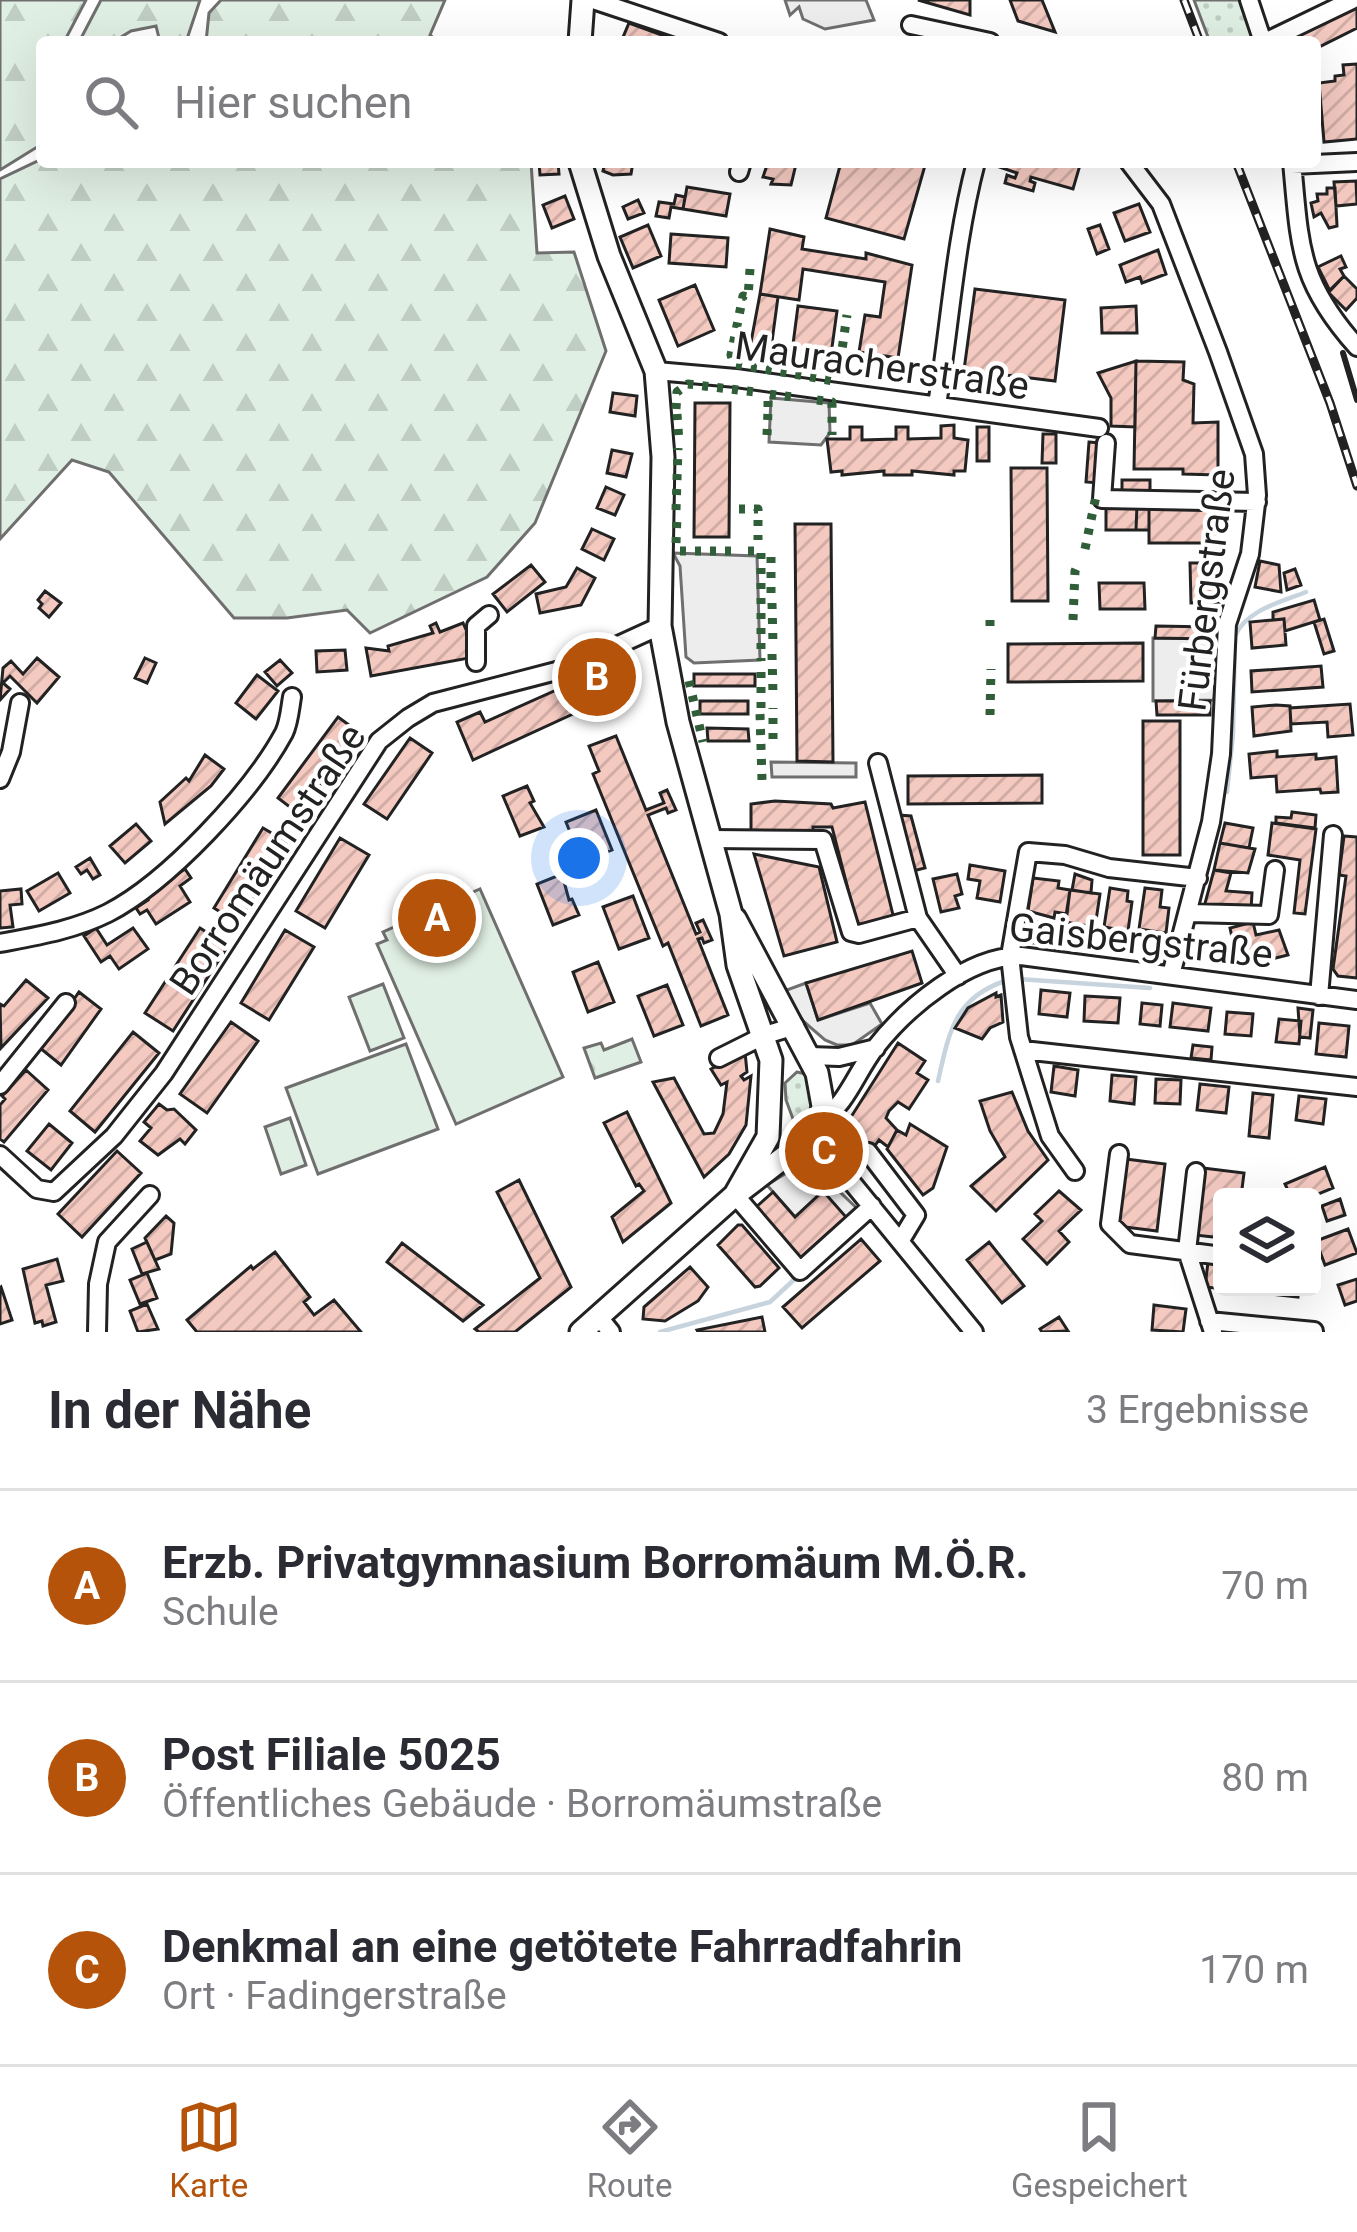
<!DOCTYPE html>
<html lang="de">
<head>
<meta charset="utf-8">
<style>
	:root { --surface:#fff; --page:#f7f7f7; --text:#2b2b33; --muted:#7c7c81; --line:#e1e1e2; --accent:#b45309 }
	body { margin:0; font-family:Roboto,sans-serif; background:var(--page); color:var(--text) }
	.controls { position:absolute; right:36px; bottom:36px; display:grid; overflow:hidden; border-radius:12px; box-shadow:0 12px 48px #0002 }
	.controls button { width:108px; height:108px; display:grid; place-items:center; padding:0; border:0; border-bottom:3px solid var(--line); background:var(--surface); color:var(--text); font:60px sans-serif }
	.you { position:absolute; left:579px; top:858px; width:42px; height:42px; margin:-30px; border:9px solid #fff; border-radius:50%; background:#1a73e8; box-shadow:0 0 0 18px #1a73e833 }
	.badge { display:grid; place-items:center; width:78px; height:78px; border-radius:50%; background:var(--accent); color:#fff; font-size:39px; font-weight:700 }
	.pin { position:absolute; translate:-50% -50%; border:6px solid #fff; box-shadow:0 3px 12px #0006 }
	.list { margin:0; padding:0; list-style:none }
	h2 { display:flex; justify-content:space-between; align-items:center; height:156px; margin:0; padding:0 48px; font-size:51px }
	h2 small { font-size:39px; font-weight:400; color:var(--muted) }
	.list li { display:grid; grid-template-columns:78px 1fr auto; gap:36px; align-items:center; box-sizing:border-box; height:192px; padding:0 48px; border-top:3px solid var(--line) }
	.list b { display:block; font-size:45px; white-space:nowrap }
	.list p { margin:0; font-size:39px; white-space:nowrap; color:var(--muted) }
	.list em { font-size:39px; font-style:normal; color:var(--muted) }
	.icon { flex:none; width:66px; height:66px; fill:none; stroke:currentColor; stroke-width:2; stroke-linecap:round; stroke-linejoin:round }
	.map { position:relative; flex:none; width:1357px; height:1332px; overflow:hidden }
	.search { position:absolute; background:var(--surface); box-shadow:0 12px 48px #0002; left:36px; right:36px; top:36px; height:132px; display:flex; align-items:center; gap:30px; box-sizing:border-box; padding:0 42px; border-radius:12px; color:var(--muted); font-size:45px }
	.sheet { height:732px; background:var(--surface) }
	nav { display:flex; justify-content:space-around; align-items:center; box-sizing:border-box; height:168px; border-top:3px solid var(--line); background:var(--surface); font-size:33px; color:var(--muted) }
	nav a { display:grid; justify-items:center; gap:6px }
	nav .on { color:var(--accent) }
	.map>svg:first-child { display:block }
	.grass { fill:url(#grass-dots); stroke:#6f6f6f; stroke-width:3 }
	.forest { fill:url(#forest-firs); stroke:#6f6f6f; stroke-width:3 }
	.park { fill:url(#park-crowns); stroke:#6f6f6f; stroke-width:3 }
	.pitch { fill:#e0efe3; stroke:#6f6f6f; stroke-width:3 }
	.parking { fill:#ededed; stroke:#6f6f6f; stroke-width:3 }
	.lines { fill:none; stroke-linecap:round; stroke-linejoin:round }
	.stream { stroke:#c7d3dd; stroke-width:4.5 }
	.building { fill:url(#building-hatch); stroke:#222; stroke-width:3 }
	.minor-casing { stroke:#222; stroke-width:22 }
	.major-casing { stroke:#222; stroke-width:27 }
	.minor { stroke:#fff; stroke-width:16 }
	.major { stroke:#fff; stroke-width:21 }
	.rail-casing { stroke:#222; stroke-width:9 }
	.rail { stroke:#fff; stroke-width:4.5; stroke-dasharray:14; stroke-linecap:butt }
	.hedge { stroke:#2f5e38; stroke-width:9; stroke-dasharray:6 9; stroke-linecap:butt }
	.wall { stroke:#222; stroke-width:6 }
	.labels { text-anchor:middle; stroke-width:9; stroke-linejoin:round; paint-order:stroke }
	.street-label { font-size:39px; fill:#222; stroke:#fff }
</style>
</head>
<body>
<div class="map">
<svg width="1357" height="1332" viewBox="0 0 1357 1332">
	<defs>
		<pattern id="grass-dots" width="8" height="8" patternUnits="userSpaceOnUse" patternTransform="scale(3)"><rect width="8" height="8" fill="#e0efe3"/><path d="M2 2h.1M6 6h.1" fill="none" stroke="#c0cdc2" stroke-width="1.8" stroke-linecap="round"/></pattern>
		<pattern id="forest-firs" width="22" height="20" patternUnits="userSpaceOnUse" patternTransform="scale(3)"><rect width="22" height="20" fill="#e0efe3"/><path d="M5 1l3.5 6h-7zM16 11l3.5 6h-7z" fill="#c0cdc2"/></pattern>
		<pattern id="park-crowns" width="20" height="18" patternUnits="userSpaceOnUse" patternTransform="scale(3)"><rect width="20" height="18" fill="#e0efe3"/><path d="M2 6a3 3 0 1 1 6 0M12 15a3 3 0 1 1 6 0" fill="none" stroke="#c0cdc2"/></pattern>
		<pattern id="building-hatch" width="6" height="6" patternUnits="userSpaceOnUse" patternTransform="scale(3)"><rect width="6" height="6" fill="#f3c9c0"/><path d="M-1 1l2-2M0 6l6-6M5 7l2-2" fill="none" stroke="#d0aca5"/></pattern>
	</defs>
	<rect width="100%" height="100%" fill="#fff"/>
	<!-- grass -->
	<path class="grass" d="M1194,0H1241L1254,42H1218L1208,37Z
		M797,1072L810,1075L816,1109L808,1121L793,1119L786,1100L785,1083Z"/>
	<!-- forest -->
	<path class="forest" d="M0,0H86L64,42H42V144L0,170Z
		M101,0H200L186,42H160L156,26L131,31L113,42H79Z
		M221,0H445L430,35L438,42H206L209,13Z
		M42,159V162H531L537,253L574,252L606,351L535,523L487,577L370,633L347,610L287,618H234L109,472L72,460L0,539V179Z"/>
	<!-- park -->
	<path class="park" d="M632,1039L641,1062L595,1078L584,1048L601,1043L604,1050Z"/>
	<!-- pitch -->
	<path class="pitch" d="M480,889L563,1077L456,1124L377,944L387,940L383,932Z
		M383,984L404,1038L370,1051L349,997Z
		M406,1044L438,1129L318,1174L286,1088Z
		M290,1118L306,1165L281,1174L265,1127Z"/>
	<!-- parking -->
	<path class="parking" d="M785,0H866L874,20L825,29L803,19L799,7L790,15Z
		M771,398L829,403L830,433L821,445L769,442Z
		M673,553L757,556L760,660L694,663L686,657L680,566Z
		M1153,638L1218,639L1214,700L1153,701Z
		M771,762L856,763V777H772Z
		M806,983L818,1020L870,1003L882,1024L852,1045H837L825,1040L803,1021L784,991Z
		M793,1169L820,1173L867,1218L811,1270L800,1258L845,1218L823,1192L795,1217L767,1185Z"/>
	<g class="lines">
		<!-- stream -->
		<path class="stream" d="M1227,792L1233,734L1235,636C1246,610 1281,602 1306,592
			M1018,979L1150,988
			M938,1081C949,1033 954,998 1005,981
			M660,1332L770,1302L798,1276"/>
	</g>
	<!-- building -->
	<path class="building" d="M918,0H970V15Z
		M1010,0H1042L1055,32L1018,21Z
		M1357,4V28L1315,49V42H1286Z
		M629,23L681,42H621Z
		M1357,64V139L1324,142L1319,83L1335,81V76L1344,75L1343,65Z
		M539,162H558L559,174L540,175Z
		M605,162H633L631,174L613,175L603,171Z
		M768,162L796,164L791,185L771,184L773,179L763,177Z
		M841,162H926L904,239L826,218Z
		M985,162H1070L1080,165L1073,189L1031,177L1030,181L1035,183L1033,191L1005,183L1007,175L1015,178L1017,173Z
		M1356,181L1357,204L1336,206L1334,182Z
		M687,187L730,194L726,216L683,209Z
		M1327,188H1335L1337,226L1329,228L1321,213L1314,217L1311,203L1318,201L1317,194H1327Z
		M676,195L685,197L683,209L671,207L669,218L656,216L659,202L674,204Z
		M565,196L574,219L552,228L543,205Z
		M638,200L644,213L628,219L623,207Z
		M1139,204L1150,232L1125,241L1114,213Z
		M648,225L661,256L633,268L620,237Z
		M1100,225L1109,249L1097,254L1088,229Z
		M770,229L804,237L802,249L866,259V253L912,265L898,358L859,352L865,315L880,317L885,282L803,269L799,300L760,294Z
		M671,234L728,238L726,267L669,263Z
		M1158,250L1166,274L1142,283L1140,277L1126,282L1120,265Z
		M1341,256L1346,267L1340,269L1344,276L1330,291L1318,267Z
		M1344,276L1357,289V298L1346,310L1328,292Z
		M695,285L714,330L678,346L659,300Z
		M975,289L1065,300L1055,381L964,370Z
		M760,294L778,297L771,349L792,352L798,306L837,311L829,369L748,358Z
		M1136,306L1137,333H1102L1101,308Z
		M1136,361L1135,427L1111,426V398L1098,373Z
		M1136,361L1184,362L1183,380L1194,384L1193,423L1218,422V475L1183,474V469H1134Z
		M613,393L637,396L635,416L610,412Z
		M695,403H730L729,537H694Z
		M954,425V438L968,440L965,471H954V475L912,471V475H884V471L842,475V471L831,472L827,439H850V427H862V440L896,439V427H908V439L941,438V426Z
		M977,427H989V461H977Z
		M1043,434H1056V463H1042Z
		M1089,442L1101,443L1098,483L1086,482Z
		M612,450L632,454L626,477L607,473Z
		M1011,468H1047L1048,601H1012Z
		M1122,480H1150V494H1122Z
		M606,487L624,495L615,515L597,508Z
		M1220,504V543H1149V505Z
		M1106,505H1137L1136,530H1106Z
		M1137,505H1149V530H1136Z
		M795,524H831L833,762L797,761Z
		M592,529L614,539L604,560L582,549Z
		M1260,561L1279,565L1281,592L1255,587Z
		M1190,563H1219L1220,602L1191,603Z
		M531,565L545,582L507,612L493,594Z
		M577,568L595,578L581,605L540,613L536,594L566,587Z
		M1295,569L1301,585L1287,590L1284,573Z
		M1099,583H1144L1145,609H1100Z
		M45,591L61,603L49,617L39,608L42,604L38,600Z
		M1314,600L1320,620L1285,631L1284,619L1273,620V612Z
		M1284,619L1286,645L1252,648L1250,622Z
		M1324,619L1334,651L1324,654L1314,622Z
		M436,623L440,632L463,623L473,645L469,658L371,676L366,648L389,651L388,646L433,633L430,626Z
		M1156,626L1211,627V639L1155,638Z
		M1143,643V681L1008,682V644Z
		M345,650L347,670L317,672L316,651Z
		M37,658L59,677L37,703L10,676L3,683L10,689L0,700L3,668L11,661L23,674Z
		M145,658L156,663L147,683L135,678Z
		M280,660L292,673L277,686L265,672Z
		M1321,666L1323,687L1252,692L1251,671Z
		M601,670L604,683L599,702L473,760L457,722L480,712L485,722Z
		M694,674H755V686H694Z
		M257,675L278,691L256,719L236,703Z
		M700,701H748V714H700Z
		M1156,701H1210V715H1157Z
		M1350,704L1353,735L1328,737L1327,722L1291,724L1290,708Z
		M1276,705L1290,706L1291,731L1254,736L1252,707Z
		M338,717L360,733L299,814L278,798Z
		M1143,721H1180V855H1143Z
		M707,728L748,729L749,741H708Z
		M616,736L646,810L664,803L660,793L667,790L676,810L668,813L666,808L648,815L696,934L700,932L696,923L703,920L712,940L704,943L702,938L698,939L728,1015L701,1026L668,943L663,946L593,774L599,771L589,746Z
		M410,738L432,753L387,819L364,804Z
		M1277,751V757L1316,754V759L1336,757L1338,792L1321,793L1320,789L1277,792L1276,776L1251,778L1249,754Z
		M205,755L224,769L211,786L165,824L160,802L186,778L189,781Z
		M1042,775V803L908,804V776Z
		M527,786L534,801L530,803L544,827L520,836L503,796Z
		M775,801L831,804L833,808L865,802L894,919L858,928L832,827H813V833H751V804Z
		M596,810L612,850L582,862L566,822Z
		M1292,812L1316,815L1315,828L1276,823V817L1291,818Z
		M898,815L911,816L925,868L913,871Z
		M1225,823L1253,828L1249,848L1220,843Z
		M1272,823L1316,829L1305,914L1294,913L1300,860L1268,855Z
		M136,824L151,841L125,863L110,846Z
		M263,828L287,842L238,923L214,908Z
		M1344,836L1357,837V978L1338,976L1333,969L1346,876L1339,875Z
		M340,838L369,855L325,928L296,911Z
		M1220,843L1255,849L1248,873L1214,870Z
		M754,854L819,867L837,942L784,956Z
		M90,858L100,875L93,879L87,870L81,874L76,867Z
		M970,865L1005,871L1000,902L977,898L980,881L968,879Z
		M185,869L191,878L180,886L190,902L156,924L147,910L140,914L136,908L148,900L145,895Z
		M1214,870L1231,873L1226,891L1252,893L1251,910L1204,907Z
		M58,873L70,893L39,911L27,891Z
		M562,874L569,900L572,899L579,915L553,925L537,884Z
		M957,874L962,894L955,896L959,908L941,912L933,879Z
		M1075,874L1092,880L1091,893L1072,890Z
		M1033,878L1059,881L1058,888L1070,890L1067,914L1055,912L1054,918L1028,911Z
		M1110,888L1128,891L1127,901L1132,902L1128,931L1104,927Z
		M1145,888L1162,890L1160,907L1169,908L1166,933L1139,929Z
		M21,889L22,904L10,905L13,927L0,928V891Z
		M1070,890L1100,894L1095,927L1065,922Z
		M633,896L649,938L619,949L603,907Z
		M1022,920L1037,922L1035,943L1018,941Z
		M1253,922L1256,935L1279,930L1288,955L1259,962L1257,955L1237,960L1230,928Z
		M96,928L107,945L133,928L148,949L119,969L110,956L101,962L84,936Z
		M200,928L228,946L173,1031L145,1013Z
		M285,930L314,947L269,1020L241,1003Z
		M912,951L922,983L818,1020L806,983Z
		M598,962L614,1002L588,1012L573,972Z
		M26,980L48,998L1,1048L0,1004L4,1006Z
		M667,985L683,1025L654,1036L638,996Z
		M1041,990L1070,993L1067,1017L1039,1014Z
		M79,992L101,1009L61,1065L40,1048Z
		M996,993V997L1001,995L1003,1022L990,1028L982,1039L955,1028L968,1008Z
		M1085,996L1120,998L1118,1023L1084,1021Z
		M1142,1003L1162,1005L1160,1026L1140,1024Z
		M1173,1003L1211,1008L1208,1031L1170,1027Z
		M1298,1008L1313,1010L1310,1038L1300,1037Z
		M1227,1012L1253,1014L1251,1036L1225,1034Z
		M1279,1019L1301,1021L1299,1044L1276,1042Z
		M231,1022L258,1041L207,1113L180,1094Z
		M1319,1023L1349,1026L1346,1057L1316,1054Z
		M133,1032L159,1053L95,1132L70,1111Z
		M898,1043L925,1061L917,1073L928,1080L909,1109L898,1102L889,1111L886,1118L897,1130L888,1147L879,1140L874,1147L844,1128Z
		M1193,1045L1212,1047L1211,1060L1191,1058Z
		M745,1052L747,1072L741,1076L744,1080L751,1076L746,1125L729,1154L704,1177L653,1082L674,1078L704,1134L714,1133L723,1114L727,1082L721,1085L711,1069Z
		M1054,1066L1078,1070L1075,1096L1051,1092Z
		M26,1070L48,1090L4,1142L0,1139V1105L5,1099L2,1096Z
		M1112,1075L1136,1077L1134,1104L1110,1101Z
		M1156,1079L1181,1080L1180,1104L1155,1103Z
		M1200,1084L1229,1087L1226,1113L1197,1110Z
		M1012,1092L1028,1131L1048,1160L996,1211L971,1186L1005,1157L990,1131L980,1101Z
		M1253,1093L1273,1095L1269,1138L1249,1136Z
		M1299,1096L1326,1099L1323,1124L1296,1120Z
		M159,1104L167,1110L174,1109L196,1130L185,1144L180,1139L158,1155L140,1141L151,1128L144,1122Z
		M627,1112L671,1203L623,1242L612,1217L644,1191L639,1184L636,1186L604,1123Z
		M49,1124L72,1143L51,1170L27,1151Z
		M910,1124L947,1147L933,1188L923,1195L887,1149L897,1130L906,1135Z
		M117,1151L141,1173L82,1237L58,1214Z
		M1126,1159L1165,1164L1157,1231L1117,1226Z
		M1325,1167L1333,1188L1311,1197H1291L1285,1184Z
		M1203,1168L1244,1173L1241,1197H1222V1238L1195,1235Z
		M519,1180L571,1287L515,1332H479L475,1329L540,1278L497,1192Z
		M823,1191L846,1217L800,1258L755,1208L773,1192L795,1217Z
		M1059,1191L1081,1210L1059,1231L1069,1242L1047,1264L1023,1239L1042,1221L1035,1214Z
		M1340,1199L1345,1215L1327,1221L1322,1206Z
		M166,1216L174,1223L171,1254L155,1260L145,1238Z
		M738,1225H742L779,1268L760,1286L755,1287L718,1245Z
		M1348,1229L1357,1253L1325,1265L1316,1241Z
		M861,1239L880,1261L802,1328L783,1307Z
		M147,1242L159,1269L142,1274L132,1249Z
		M989,1242L1024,1286L1002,1303L967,1260Z
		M402,1243L483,1305L463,1321L387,1262Z
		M275,1252L310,1297L304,1302L314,1315L334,1300L361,1332H197L187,1320L251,1266L253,1269Z
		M57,1259L63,1281L46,1285L56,1322L43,1326L42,1321L35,1323L23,1269Z
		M1208,1262L1222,1263V1287H1299L1298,1297L1205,1287Z
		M690,1267L708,1287L698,1301L665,1321L643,1319L644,1307Z
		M147,1273L157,1298L140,1304L130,1280Z
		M1357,1279V1301L1345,1305L1338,1285Z
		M1,1287L12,1320L0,1324V1288Z
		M147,1304L158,1329L138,1332L130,1311Z
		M1154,1305L1186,1309L1183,1332L1152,1330Z
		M762,1317L765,1332H698L697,1330Z
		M1059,1317L1068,1331L1042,1332L1040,1329Z"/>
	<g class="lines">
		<defs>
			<path id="minor" d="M593,0L719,42
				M1249,0L1263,42
				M911,25L990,42
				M1265,42L1352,0
				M1129,162L1161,204L1218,352L1254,454L1257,495L1250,554L1227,624L1221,754L1211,822L1171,975
				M1292,162C1300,246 1298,281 1357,347
				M1292,165L1357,162
				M739,172L742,162
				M656,371L736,378L1099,428
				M937,405C950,324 955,242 976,162
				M1106,443L1102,499L1257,502
				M476,662V626L489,615
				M878,763L918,918L958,976
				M0,779L11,752L20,703
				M711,839L823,840L851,932L859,934L918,918
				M1190,913L1269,915L1275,870
				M0,943C37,936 74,930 108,913C168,882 252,792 284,733C289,723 290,709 292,697
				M1319,996L1333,835
				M1023,1050L1357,1087
				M810,1056L839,1057L876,1048
				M719,1058L765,1035L795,1026
				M0,1085L66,1003
				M801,1141L849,1179L974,1332
				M868,1152L916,1215L901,1240
				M1119,1154L1110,1224L1130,1244L1222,1256
				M0,1155L37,1189L54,1192L114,1136L164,1073L379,741L408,718L433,703L568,668L660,626
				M1075,1171L1050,1136L1019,1037L1010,956L1028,852L1065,855L1109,868L1198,878
				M1196,1172L1187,1251L1213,1332
				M849,1179L844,1163L820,1122C847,1104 856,1073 875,1048C907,1007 968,956 1021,956L1357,1000
				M735,1195L800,1271L872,1206
				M598,1316L611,1332
				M1209,1321L1314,1331
				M97,1332L98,1284L107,1242L150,1195"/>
			<path id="major" d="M580,42L583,0
				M580,162L609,256L656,371L663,457L660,626L678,722L731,914L738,965L771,1060L768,1137L735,1195
				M581,1332L735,1195L787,1155L820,1122L823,1106L817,1073L735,919"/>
		</defs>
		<!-- minor casing -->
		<use href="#minor" class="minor-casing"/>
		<!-- major casing -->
		<use href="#major" class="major-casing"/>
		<!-- minor -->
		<use href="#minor" class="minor"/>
		<!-- major -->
		<use href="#major" class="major"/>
		<defs>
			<path id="rail" d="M1184,0L1200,42
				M1236,162L1330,403L1357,486"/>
		</defs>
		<!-- rail casing -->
		<use href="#rail" class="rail-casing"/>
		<!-- rail -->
		<use href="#rail" class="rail"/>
		<!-- hedge -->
		<path class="hedge" d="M750,269L748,297L743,296L731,355L734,364L834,381L838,377L847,315
			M817,400L832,402V435
			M768,407V394L794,397
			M676,409L677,392L688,384L755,392
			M677,414L679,442
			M767,435L768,411
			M739,509H758V540
			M676,510L678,448
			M676,543L677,516
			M1085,549L1096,496
			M680,551H740
			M748,551H761V661
			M771,557V596
			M772,603L773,644
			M990,620V628
			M1073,620L1075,571L1079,562
			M772,654L773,694
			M689,681L703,742
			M761,708V669
			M760,714L762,780
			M990,715L991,669
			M773,739V708"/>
		<!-- wall -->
		<path class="wall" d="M1343,353L1357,400"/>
	</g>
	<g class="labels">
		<!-- street labels -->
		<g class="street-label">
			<text transform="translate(882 365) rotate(8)" y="14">Mauracherstraße</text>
			<text transform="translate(1206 590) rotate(-83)" y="14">Fürbergstraße</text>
			<text transform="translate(267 859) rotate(-56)" y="14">Borromäumstraße</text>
			<text transform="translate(1141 940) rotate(6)" y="14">Gaisbergstraße</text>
		</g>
	</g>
</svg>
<div class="controls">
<button><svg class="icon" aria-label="layers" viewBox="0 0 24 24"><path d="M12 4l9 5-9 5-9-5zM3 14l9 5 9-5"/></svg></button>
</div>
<div class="you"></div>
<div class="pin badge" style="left:437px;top:918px">A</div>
<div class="pin badge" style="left:597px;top:677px">B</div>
<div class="pin badge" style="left:824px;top:1151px">C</div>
<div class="search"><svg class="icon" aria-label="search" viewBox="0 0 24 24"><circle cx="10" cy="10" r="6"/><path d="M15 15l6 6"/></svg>Hier suchen</div>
</div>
<section class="sheet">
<h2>In der Nähe<small>3 Ergebnisse</small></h2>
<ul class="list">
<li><span class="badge">A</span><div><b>Erzb. Privatgymnasium Borromäum M.Ö.R.</b><p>Schule</p></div><em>70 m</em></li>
<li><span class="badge">B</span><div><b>Post Filiale 5025</b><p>Öffentliches Gebäude · Borromäumstraße</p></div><em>80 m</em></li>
<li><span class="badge">C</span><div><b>Denkmal an eine getötete Fahrradfahrin</b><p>Ort · Fadingerstraße</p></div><em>170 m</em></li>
</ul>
</section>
<nav>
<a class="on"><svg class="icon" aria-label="map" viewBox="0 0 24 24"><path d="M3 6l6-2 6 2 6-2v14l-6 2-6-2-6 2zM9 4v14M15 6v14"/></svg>Karte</a>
<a><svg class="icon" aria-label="directions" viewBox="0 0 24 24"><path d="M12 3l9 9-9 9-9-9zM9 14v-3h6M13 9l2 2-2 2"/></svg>Route</a>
<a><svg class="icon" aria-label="saved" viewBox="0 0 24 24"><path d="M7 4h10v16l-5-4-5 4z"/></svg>Gespeichert</a>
</nav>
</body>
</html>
